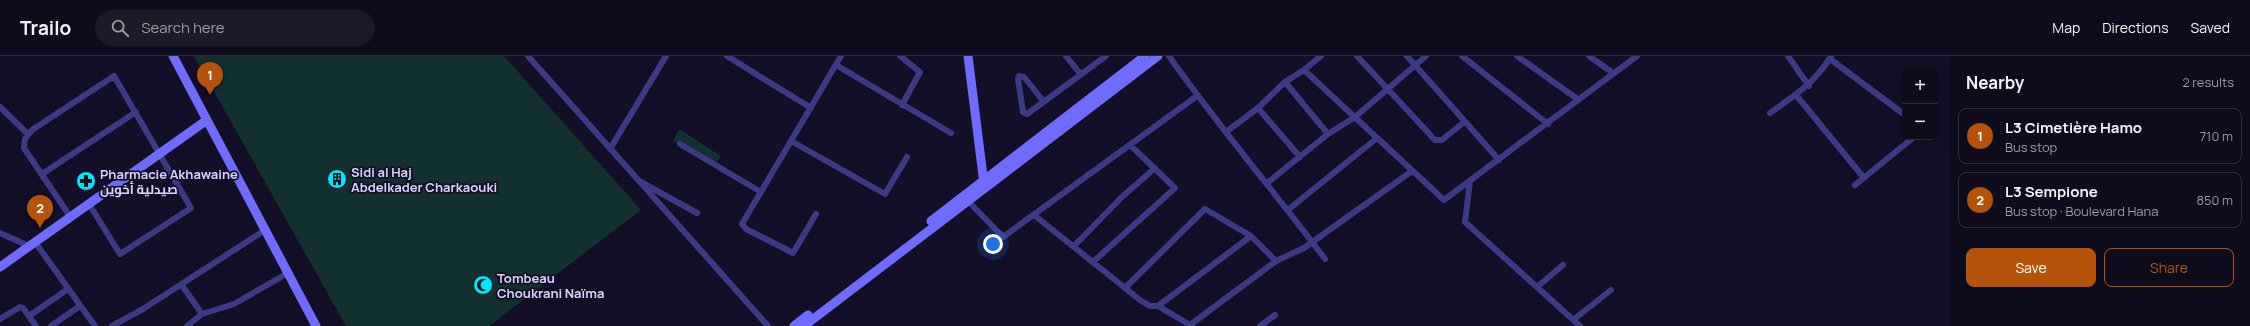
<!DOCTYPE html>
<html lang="en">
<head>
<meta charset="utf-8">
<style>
	:root { --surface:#0e0b1c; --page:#1c1929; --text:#f1f3f6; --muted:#9b9ba3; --line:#2e2b3b; --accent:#b45309 }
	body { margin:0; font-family:Manrope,Cairo,sans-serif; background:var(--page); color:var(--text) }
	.controls { position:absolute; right:12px; top:12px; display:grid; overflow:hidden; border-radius:8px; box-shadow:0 4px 16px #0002 }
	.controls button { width:36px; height:36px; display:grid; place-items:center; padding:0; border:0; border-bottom:1px solid var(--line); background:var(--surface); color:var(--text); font:20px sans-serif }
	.you { position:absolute; left:993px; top:188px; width:14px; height:14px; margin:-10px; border:3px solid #fff; border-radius:50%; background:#1a73e8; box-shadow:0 0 0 6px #1a73e833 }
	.badge { display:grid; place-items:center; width:26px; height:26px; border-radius:50%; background:var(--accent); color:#fff; font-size:13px; font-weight:700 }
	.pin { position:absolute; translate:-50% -33px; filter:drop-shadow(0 1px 2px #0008) }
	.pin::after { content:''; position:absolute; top:21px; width:14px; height:12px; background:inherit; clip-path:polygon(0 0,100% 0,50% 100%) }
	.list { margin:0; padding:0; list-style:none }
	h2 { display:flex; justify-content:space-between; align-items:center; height:52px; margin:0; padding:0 16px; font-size:17px }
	h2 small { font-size:13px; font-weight:400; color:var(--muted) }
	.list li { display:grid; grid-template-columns:26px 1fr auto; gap:12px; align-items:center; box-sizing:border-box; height:56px; margin:0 8px 8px; padding:0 8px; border:1px solid var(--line); border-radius:8px }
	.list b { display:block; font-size:15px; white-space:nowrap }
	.list p { margin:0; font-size:13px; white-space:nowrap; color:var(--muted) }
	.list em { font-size:13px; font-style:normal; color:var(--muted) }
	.actions { display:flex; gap:8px; padding:12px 16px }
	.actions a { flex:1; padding:9px 0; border:1px solid var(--accent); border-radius:8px; text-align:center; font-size:14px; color:var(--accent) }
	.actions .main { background:var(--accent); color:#fff }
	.icon { flex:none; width:22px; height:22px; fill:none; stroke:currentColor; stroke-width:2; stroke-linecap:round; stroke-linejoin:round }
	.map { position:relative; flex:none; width:1950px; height:270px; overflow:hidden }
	header { display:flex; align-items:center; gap:24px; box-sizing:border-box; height:56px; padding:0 20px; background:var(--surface); border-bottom:1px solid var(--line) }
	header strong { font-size:19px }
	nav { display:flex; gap:22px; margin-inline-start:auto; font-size:14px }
	.search { width:280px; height:36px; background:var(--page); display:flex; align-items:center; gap:10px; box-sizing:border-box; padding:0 14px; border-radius:22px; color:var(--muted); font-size:15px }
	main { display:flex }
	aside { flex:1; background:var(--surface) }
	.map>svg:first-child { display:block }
	.green { fill:#12302f }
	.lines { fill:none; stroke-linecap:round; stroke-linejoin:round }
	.street { stroke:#3d3a85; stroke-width:6 }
	.secondary { stroke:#6f6bff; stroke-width:9 }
	.labels { text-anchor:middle; stroke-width:3.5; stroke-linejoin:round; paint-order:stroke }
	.poi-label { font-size:13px; font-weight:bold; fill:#d9d4ff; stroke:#130f26; text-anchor:start }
</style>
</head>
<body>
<header>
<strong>Trailo</strong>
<div class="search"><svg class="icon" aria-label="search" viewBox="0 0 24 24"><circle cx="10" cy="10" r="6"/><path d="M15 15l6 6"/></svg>Search here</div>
<nav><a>Map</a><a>Directions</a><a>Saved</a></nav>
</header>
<main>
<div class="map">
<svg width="1950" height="270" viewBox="0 0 1950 270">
	<rect width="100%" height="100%" fill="#130f26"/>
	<!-- green -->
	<path class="green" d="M194,0H504L641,154L489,270H346Z
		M679,73L721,100L714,110L673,85Z"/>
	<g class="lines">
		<!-- street -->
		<path class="street" d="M528,0L768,270
			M727,0L811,52
			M900,0L920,16L902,49
			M1066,0L1081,19
			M1169,0C1218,70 1274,135 1325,203
			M1357,0L1435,84H1442L1464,66
			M1407,0L1499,104
			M1462,0L1548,68
			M1517,0L1579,44
			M1589,0L1613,17
			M1788,0L1809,30
			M1830,3L1905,59
			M836,9L951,77
			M1304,14L1321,0
			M1285,26L1328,78
			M1796,39L1864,122
			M1044,46L1024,21L1019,20L1018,23L1023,56L1027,58L1106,0
			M0,51L28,78
			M1258,52L1300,101
			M1770,57C1794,40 1816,26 1831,0
			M1226,76L1258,52L1285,26L1304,14L1444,144L1637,0
			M791,85L885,138L907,101
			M680,88L761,136
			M610,93L666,0
			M42,118L136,56
			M639,125L697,157
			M1470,125L1465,166L1580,270
			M1267,127L1328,78L1355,61L1426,0
			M1855,129L1914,81
			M967,144L1003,181L1197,40
			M1289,153L1377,82
			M816,158L793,197L746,173L742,168L841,0
			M1034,159L1140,244L1150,250H1158L1192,270
			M71,162L24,92L25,83L32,74L114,20L191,152L120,198L89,148
			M0,177L29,190
			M35,186L95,270
			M1074,190L1123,140L1155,112
			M1093,206L1175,132L1130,89
			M181,228L202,258L187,270
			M1537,231L1563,209
			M1125,232L1205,153L1251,180L1276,205
			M1158,250L1251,180
			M202,258L234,248L288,217
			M29,260L68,233
			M0,263L20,251L23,252L36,270
			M1573,264L1611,234
			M1190,269L1276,205L1304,192L1412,115
			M51,270L80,250
			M112,270L143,253L265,174
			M1260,270L1275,259"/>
		<!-- secondary -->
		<path class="secondary" d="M173,0L316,270
			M968,0L984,128
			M931,165L1145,0
			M0,211L207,64
			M794,270L808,259
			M804,270L1158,0"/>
	</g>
	<!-- icons -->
	<defs>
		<symbol id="building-disc" viewBox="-11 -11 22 22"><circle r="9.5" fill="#00e5ff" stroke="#130f26"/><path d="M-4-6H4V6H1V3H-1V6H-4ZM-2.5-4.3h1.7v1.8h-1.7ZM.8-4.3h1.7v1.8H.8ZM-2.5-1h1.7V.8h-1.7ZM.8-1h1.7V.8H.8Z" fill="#111"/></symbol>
		<symbol id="pharmacy-disc" viewBox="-11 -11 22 22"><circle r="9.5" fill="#00e5ff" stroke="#130f26"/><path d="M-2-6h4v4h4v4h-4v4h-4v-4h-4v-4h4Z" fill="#111"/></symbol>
		<symbol id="mosque-disc" viewBox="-11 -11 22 22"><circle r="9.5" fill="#00e5ff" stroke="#130f26"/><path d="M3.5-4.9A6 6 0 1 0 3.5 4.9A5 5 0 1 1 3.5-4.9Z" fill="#111"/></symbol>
	</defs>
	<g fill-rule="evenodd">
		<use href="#building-disc" x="326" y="112" width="22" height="22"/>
		<use href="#pharmacy-disc" x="75" y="114" width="22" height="22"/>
		<use href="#mosque-disc" x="472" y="218" width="22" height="22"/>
	</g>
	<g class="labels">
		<!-- poi labels -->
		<g class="poi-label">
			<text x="351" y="121">Sidi al Haj<tspan x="351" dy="15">Abdelkader Charkaouki</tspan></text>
			<text x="100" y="123">Pharmacie Akhawaine<tspan x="100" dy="15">صيدلية أخوين</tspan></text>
			<text x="497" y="227">Tombeau<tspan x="497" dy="15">Choukrani Naïma</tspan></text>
		</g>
	</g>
</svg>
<div class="controls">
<button>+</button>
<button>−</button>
</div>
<div class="you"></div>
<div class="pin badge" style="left:210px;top:39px">1</div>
<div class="pin badge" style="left:40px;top:172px">2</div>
</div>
<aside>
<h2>Nearby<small>2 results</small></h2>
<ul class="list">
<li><span class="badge">1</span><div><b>L3 Cimetière Hamo</b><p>Bus stop</p></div><em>710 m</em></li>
<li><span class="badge">2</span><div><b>L3 Sempione</b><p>Bus stop · Boulevard Hana</p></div><em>850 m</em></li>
</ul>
<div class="actions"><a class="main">Save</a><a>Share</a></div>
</aside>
</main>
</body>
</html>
